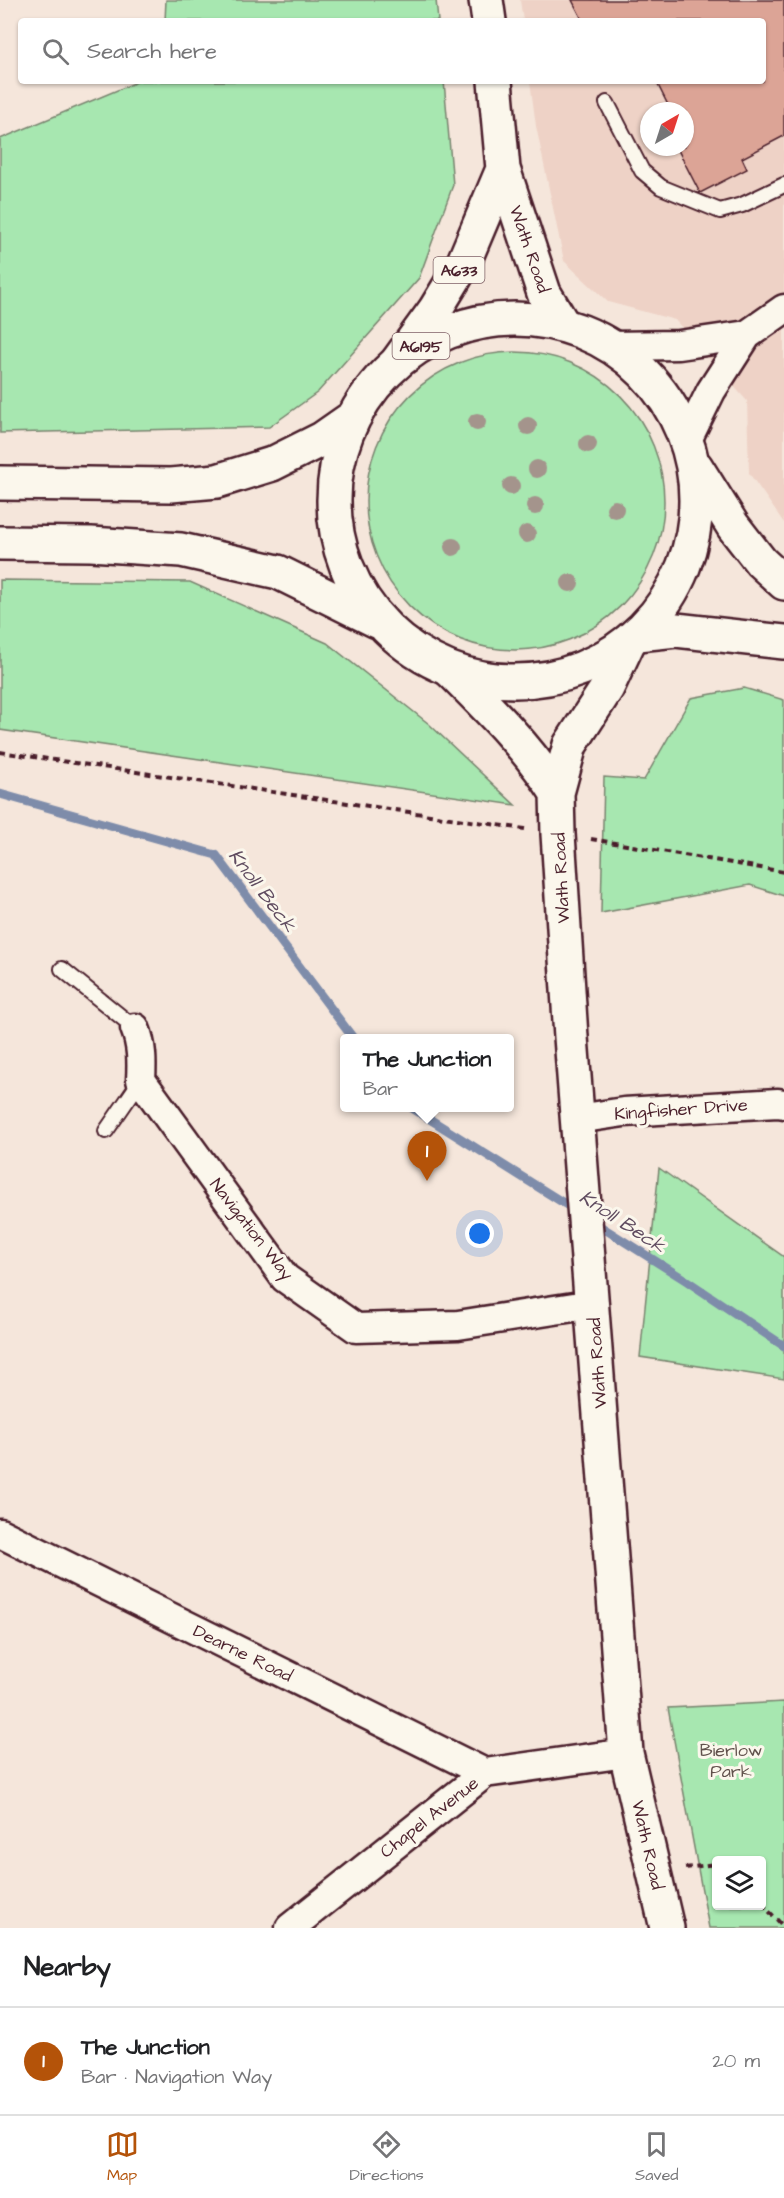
<!DOCTYPE html>
<html lang="en">
<head>
<meta charset="utf-8">
<style>
	:root { --surface:#fff; --page:#f6f6f6; --text:#202124; --muted:#757577; --line:#e0e0e0; --accent:#b45309 }
	body { margin:0; font-family:"Architects Daughter",sans-serif; background:var(--page); color:var(--text) }
	.controls { position:absolute; right:18px; bottom:18px; display:grid; overflow:hidden; border-radius:6px; box-shadow:0 2px 4px #0004 }
	.controls button { width:54px; height:54px; display:grid; place-items:center; padding:0; border:0; border-bottom:2px solid var(--line); background:var(--surface); color:var(--text); font:30px sans-serif }
	.compass { position:absolute; left:640px; top:102px; width:54px; height:54px; border-radius:50%; background:var(--surface); box-shadow:0 2px 4px #0004; rotate:39deg }
	.you { position:absolute; left:480px; top:1234px; width:21px; height:21px; margin:-15px; border:4px solid #fff; border-radius:50%; background:#1a73e8; box-shadow:0 0 0 9px #1a73e833 }
	.badge { display:grid; place-items:center; width:39px; height:39px; border-radius:50%; background:var(--accent); color:#fff; font-size:20px; font-weight:700 }
	.pin { position:absolute; translate:-50% -50px; filter:drop-shadow(0 2px 3px #0008) }
	.pin::after { content:''; position:absolute; top:32px; width:21px; height:18px; background:inherit; clip-path:polygon(0 0,100% 0,50% 100%) }
	.popup { position:absolute; left:340px; top:1034px; width:174px; height:78px; box-sizing:border-box; display:grid; place-content:center; border-radius:6px; background:var(--surface); filter:drop-shadow(0 2px 4px #0005); font-size:20px; white-space:nowrap; color:var(--muted) }
	.popup b { font-size:22px; color:var(--text) }
	.popup::after { content:''; position:absolute; left:50%; top:100%; margin-left:-12px; border:12px solid transparent; border-top-color:var(--surface) }
	.list { margin:0; padding:0; list-style:none }
	h2 { display:flex; justify-content:space-between; align-items:center; height:78px; margin:0; padding:0 24px; font-size:26px }
	h2 small { font-size:20px; font-weight:400; color:var(--muted) }
	.list li { display:grid; grid-template-columns:39px 1fr auto; gap:18px; align-items:center; box-sizing:border-box; height:108px; padding:0 24px; border-top:2px solid var(--line) }
	.list b { display:block; font-size:22px; white-space:nowrap }
	.list p { margin:0; font-size:20px; white-space:nowrap; color:var(--muted) }
	.list em { font-size:20px; font-style:normal; color:var(--muted) }
	.icon { flex:none; width:33px; height:33px; fill:none; stroke:currentColor; stroke-width:2; stroke-linecap:round; stroke-linejoin:round }
	.map { position:relative; flex:none; width:784px; height:1928px; overflow:hidden }
	.search { position:absolute; background:var(--surface); box-shadow:0 2px 4px #0004; left:18px; right:18px; top:18px; height:66px; display:flex; align-items:center; gap:15px; box-sizing:border-box; padding:0 21px; border-radius:6px; color:var(--muted); font-size:22px }
	.sheet { height:186px; background:var(--surface) }
	nav { display:flex; justify-content:space-around; align-items:center; box-sizing:border-box; height:84px; border-top:2px solid var(--line); background:var(--surface); font-size:16px; color:var(--muted) }
	nav a { display:grid; justify-items:center; gap:3px }
	nav .on { color:var(--accent) }
	.map>svg:first-child { display:block }
	.built { fill:#eed2c6; fill-rule:evenodd }
	.green { fill:#a7e7b0; stroke:#78836e; stroke-width:1.5; fill-rule:evenodd }
	.lines { fill:none; stroke-linecap:round; stroke-linejoin:round }
	.stream { stroke:#7e8caa; stroke-width:9 }
	.building { fill:#dca496; stroke:#4a1f2b; stroke-width:1.5 }
	.service-casing { stroke:#4a1f2b; stroke-width:18 }
	.minor-casing { stroke:#4a1f2b; stroke-width:33 }
	.tertiary-casing { stroke:#4a1f2b; stroke-width:38 }
	.primary-casing { stroke:#4a1f2b; stroke-width:38 }
	.trunk-casing { stroke:#4a1f2b; stroke-width:38 }
	.path { stroke:#4a1f2b; stroke-width:4; stroke-dasharray:6 4.5; stroke-linecap:butt }
	.service { stroke:#fbf7ec; stroke-width:14 }
	.minor { stroke:#fbf7ec; stroke-width:28 }
	.tertiary { stroke:#fbf7ec; stroke-width:33 }
	.primary { stroke:#fbf7ec; stroke-width:33 }
	.trunk { stroke:#fbf7ec; stroke-width:33 }
	.tree { fill:#a4948c }
	.labels { text-anchor:middle; stroke-width:6; stroke-linejoin:round; paint-order:stroke }
	.shield { fill:#fbf7ec; stroke:#7f6065; stroke-width:1.5 }
	.shield-label { font-size:16px; font-weight:bold; fill:#4a1f2b }
	.street-label { font-size:18px; fill:#4a1f2b; stroke:#fbf7ec }
	.park-label { font-size:18px; fill:#61514c; stroke:#fbf7ec }
	.water-label { font-size:20px; font-style:italic; fill:#604c60; stroke:#fbf7ec }
</style>
</head>
<body>
<div class="map">
<svg width="784" height="1928" viewBox="0 0 784 1928">
	<rect width="100%" height="100%" fill="#f5e6db"/>
	<filter id="ink" filterUnits="userSpaceOnUse"><feTurbulence type="fractalNoise" baseFrequency=".0167" numOctaves="2"/><feDisplacementMap in="SourceGraphic" scale="12" xChannelSelector="R" yChannelSelector="G"/><feConvolveMatrix kernelMatrix="1 2 1 2 8 2 1 2 1" color-interpolation-filters="sRGB"/></filter>
	<g filter="url(#ink)">
		<!-- built -->
		<path class="built" d="M520,0H784V523L749,473L747,401L675,320L608,302L564,261L536,126L530,81H763V21H523ZM649,111H685V147H649Z"/>
		<!-- green -->
		<path class="green" d="M166,0H436L438,21H165Z
			M139,81H444L453,185L419,278L318,392L269,427L0,433V139Z
			M366 501a149 149 0 1 1 298 0a149 149 0 1 1-298 0Z
			M0,580L190,582L327,643L429,724L515,805L0,730Z
			M744,688L784,700V896L750,885L601,913L604,777L644,780L691,698Z
			M659,1168L784,1257V1379L640,1357Z
			M784,1702V1928H709L668,1708ZM762,1860V1906H716V1860Z"/>
		<g class="lines">
			<!-- stream -->
			<path class="stream" d="M0,794L216,855L353,1038
				M412,1108L578,1212
				M592,1221L687,1281L784,1346"/>
		</g>
		<!-- building -->
		<path class="building" d="M572,0H784V136L742,158L747,169L700,193L677,148L685,147L687,143L685,139V111H671L656,81H763V21H583Z"/>
		<g class="lines">
			<defs>
				<path id="service" d="M607,103L642,171L661,187L720,211L742,205L784,185
					M62,969L135,1028
					M106,1131L141,1080"/>
				<path id="minor" d="M610,346L679,345L747,335
					M687,440L711,391L747,335L784,309
					M135,1028C142,1045 142,1062 141,1080L285,1278L356,1328L458,1325L593,1304
					M577,1119L624,1112L778,1103L784,1104
					M0,1533L485,1773
					M290,1928L485,1773L626,1753"/>
				<path id="tertiary" d="M629,641L607,688L570,745L557,793L558,834L571,1037L626,1753L667,1928
					M449,669C488,708 527,746 557,793"/>
				<path id="primary" d="M486,0L489,21
					M495,81L503,169L544,293L563,325
					M398,361L435,310L463,264L503,169"/>
				<path id="trunk" d="M334 500a181 181 0 1 1 362 0a181 181 0 1 1-362 0Z
					M696,467L733,526L761,562L784,583
					M0,483L171,485L217,481L272,464L322,439L355,416
					M0,543L91,544L181,550L278,572L377,621
					M638,634L676,630L784,642"/>
			</defs>
			<!-- service casing -->
			<use href="#service" class="service-casing"/>
			<!-- minor casing -->
			<use href="#minor" class="minor-casing"/>
			<!-- tertiary casing -->
			<use href="#tertiary" class="tertiary-casing"/>
			<!-- primary casing -->
			<use href="#primary" class="primary-casing"/>
			<!-- trunk casing -->
			<use href="#trunk" class="trunk-casing"/>
			<!-- path -->
			<path class="path" d="M0,752L525,829
				M591,839L784,872
				M685,1868L716,1864
				M762,1904L784,1927"/>
			<!-- service -->
			<use href="#service" class="service"/>
			<!-- minor -->
			<use href="#minor" class="minor"/>
			<!-- tertiary -->
			<use href="#tertiary" class="tertiary"/>
			<!-- primary -->
			<use href="#primary" class="primary"/>
			<!-- trunk -->
			<use href="#trunk" class="trunk"/>
		</g>
		<!-- trees -->
		<g class="tree">
			<circle cx="477" cy="422" r="9"/>
			<circle cx="528" cy="426" r="9"/>
			<circle cx="588" cy="444" r="9"/>
			<circle cx="537" cy="469" r="9"/>
			<circle cx="511" cy="486" r="9"/>
			<circle cx="535" cy="506" r="9"/>
			<circle cx="615" cy="509" r="9"/>
			<circle cx="527" cy="534" r="9"/>
			<circle cx="453" cy="547" r="9"/>
			<circle cx="570" cy="583" r="9"/>
		</g>
	</g>
	<g class="labels">
		<!-- shield labels -->
		<g class="shield">
			<rect x="433.5" y="257" width="51" height="26" rx="4.5"/>
			<rect x="392.5" y="333" width="57" height="26" rx="4.5"/>
		</g>
		<g class="shield-label">
			<text x="459" y="276">A633</text>
			<text x="421" y="352">A6195</text>
		</g>
		<!-- street labels -->
		<g class="street-label">
			<text transform="translate(530 249) rotate(71)" y="6">Wath Road</text>
			<text transform="translate(561 878) rotate(-93)" y="6">Wath Road</text>
			<text transform="translate(681 1109) rotate(-4)" y="6">Kingfisher Drive</text>
			<text transform="translate(252 1229) rotate(52)" y="6">Navigation Way</text>
			<text transform="translate(597 1363) rotate(-94)" y="6">Wath Road</text>
			<text transform="translate(243 1653) rotate(26)" y="6">Dearne Road</text>
			<text transform="translate(429 1817) rotate(-38)" y="6">Chapel Avenue</text>
			<text transform="translate(648 1845) rotate(77)" y="6">Wath Road</text>
		</g>
		<!-- park labels -->
		<g class="park-label">
			<text x="731" y="1756">Bierlow<tspan x="731" dy="21">Park</tspan></text>
		</g>
		<!-- water labels -->
		<g class="water-label">
			<text transform="translate(263 890) rotate(53)" y="7">Knoll Beck</text>
			<text transform="translate(623 1221) rotate(33)" y="7">Knoll Beck</text>
		</g>
	</g>
</svg>
<div class="controls">
<button><svg class="icon" aria-label="layers" viewBox="0 0 24 24"><path d="M12 4l9 5-9 5-9-5zM3 14l9 5 9-5"/></svg></button>
</div>
<svg class="compass" viewBox="-18 -18 36 36"><path d="M0-13l5 13h-10z" fill="#e53935"/><path d="M0 13l5-13h-10z" fill="#757577"/></svg>
<div class="you"></div>
<div class="pin badge" style="left:427px;top:1181px">1</div>
<div class="popup"><b>The Junction</b>Bar</div>
<div class="search"><svg class="icon" aria-label="search" viewBox="0 0 24 24"><circle cx="10" cy="10" r="6"/><path d="M15 15l6 6"/></svg>Search here</div>
</div>
<section class="sheet">
<h2>Nearby<small></small></h2>
<ul class="list">
<li><span class="badge">1</span><div><b>The Junction</b><p>Bar · Navigation Way</p></div><em>20 m</em></li>
</ul>
</section>
<nav>
<a class="on"><svg class="icon" aria-label="map" viewBox="0 0 24 24"><path d="M3 6l6-2 6 2 6-2v14l-6 2-6-2-6 2zM9 4v14M15 6v14"/></svg>Map</a>
<a><svg class="icon" aria-label="directions" viewBox="0 0 24 24"><path d="M12 3l9 9-9 9-9-9zM9 14v-3h6M13 9l2 2-2 2"/></svg>Directions</a>
<a><svg class="icon" aria-label="saved" viewBox="0 0 24 24"><path d="M7 4h10v16l-5-4-5 4z"/></svg>Saved</a>
</nav>
</body>
</html>
